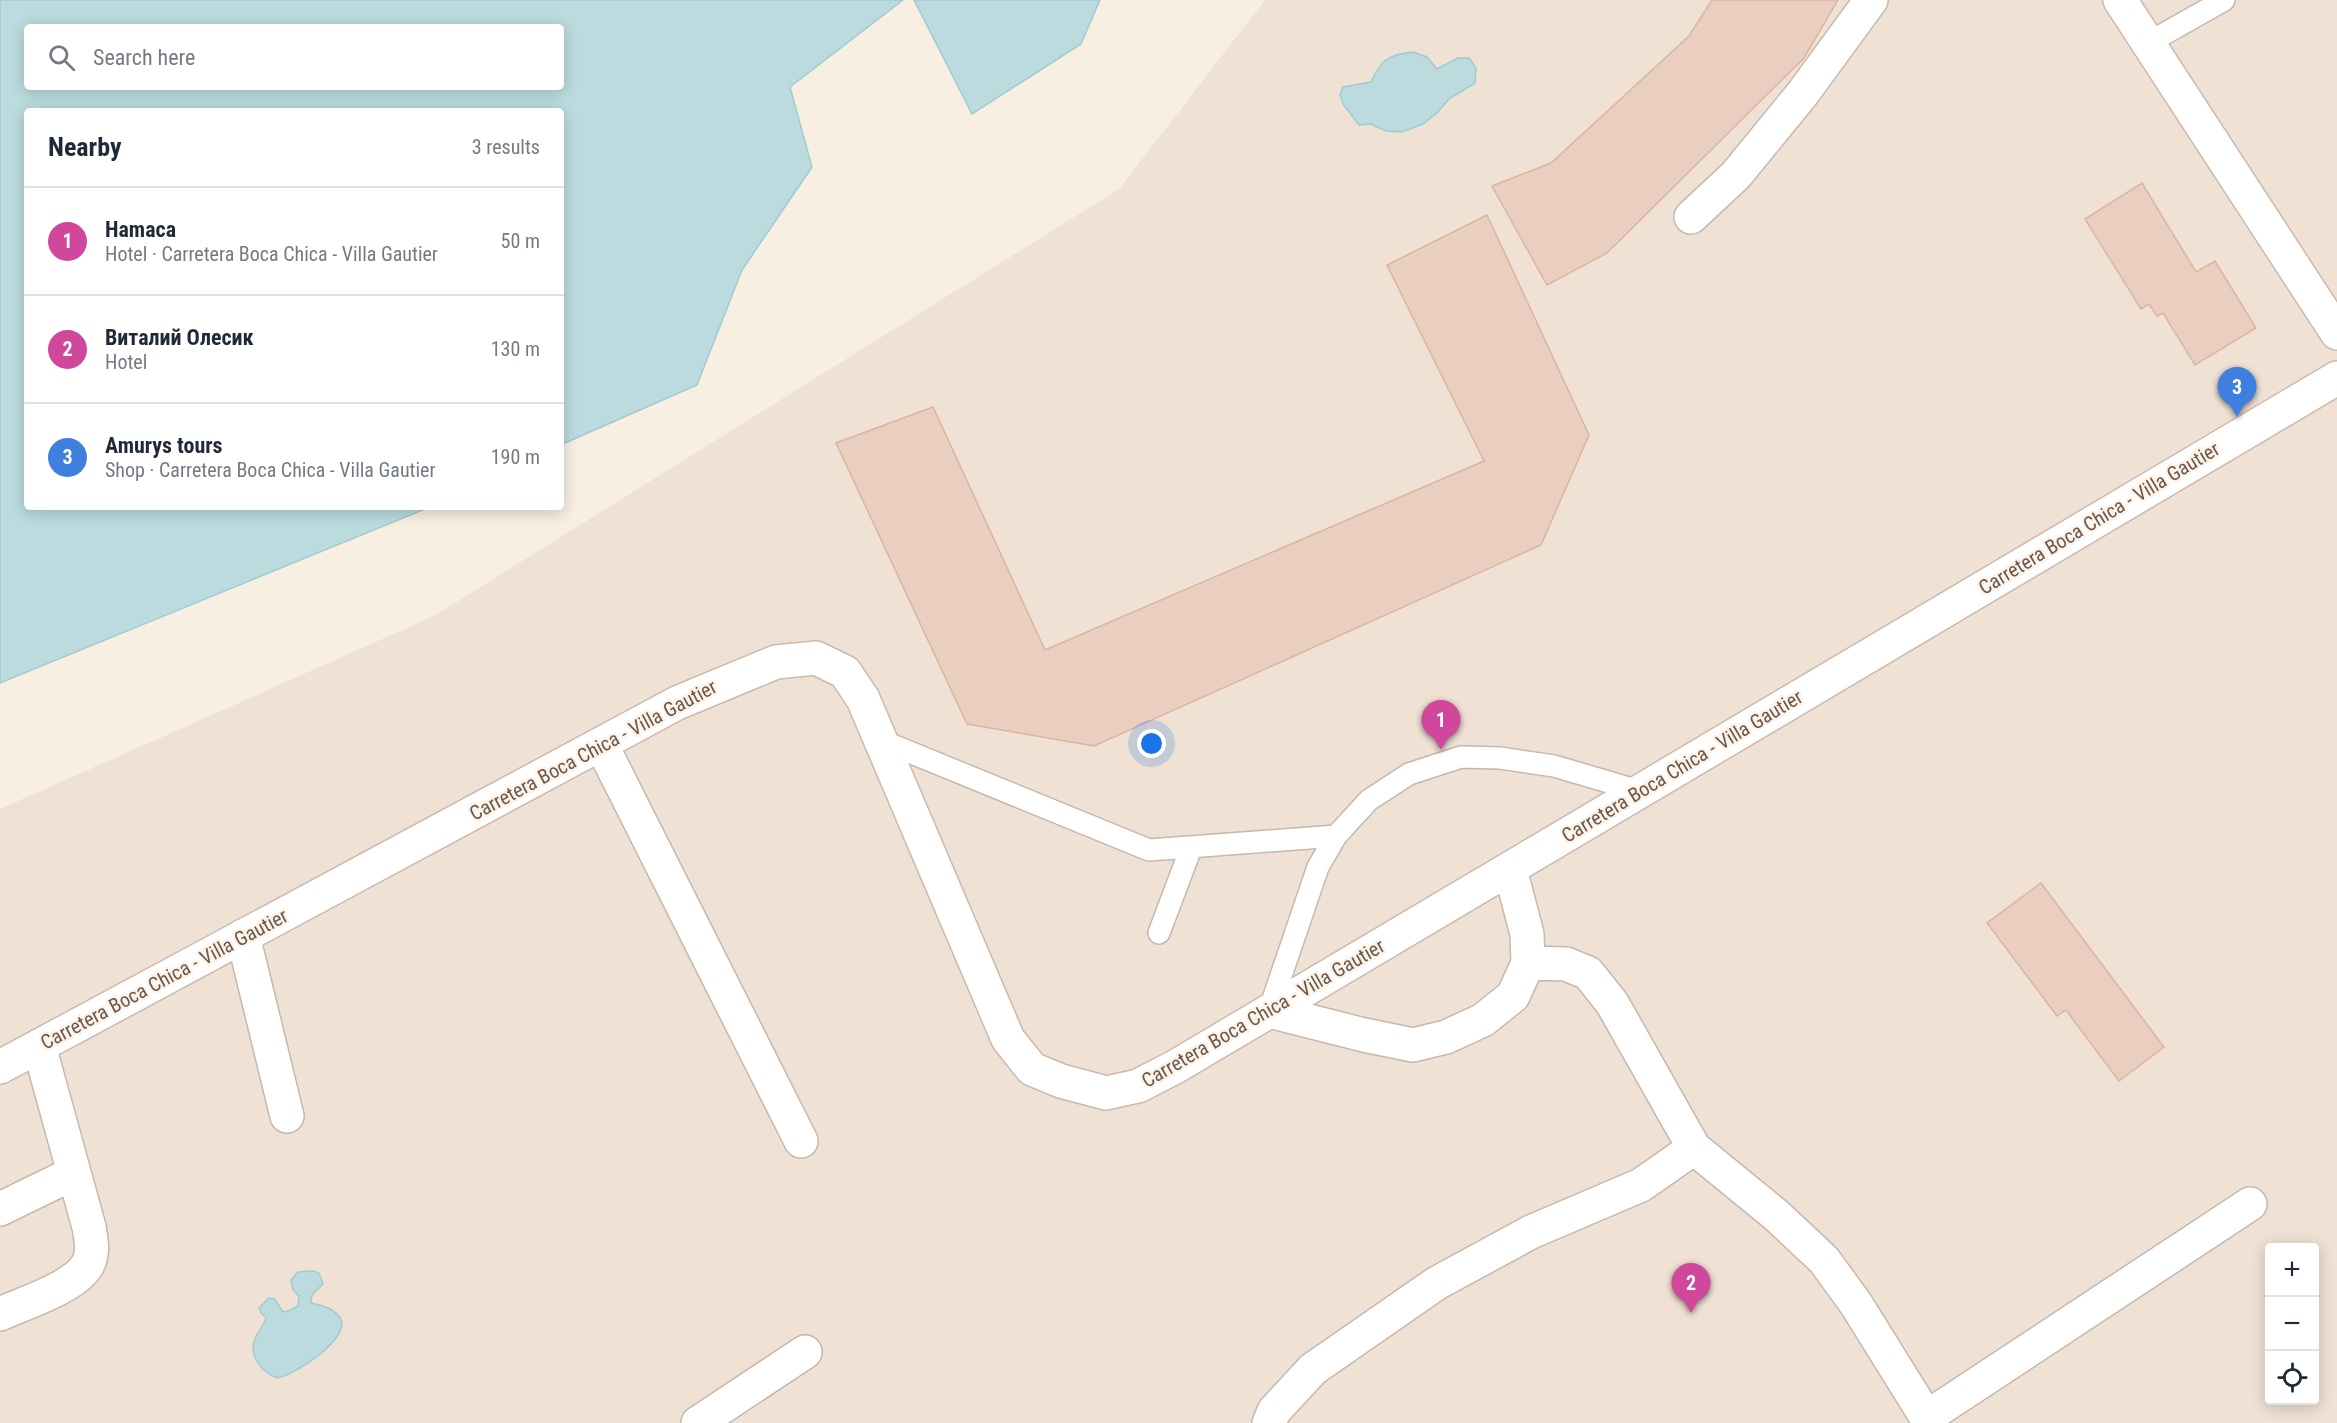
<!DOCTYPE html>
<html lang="en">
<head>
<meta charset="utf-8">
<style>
	:root { --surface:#fff; --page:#f6f6f7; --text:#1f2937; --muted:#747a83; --line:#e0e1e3; --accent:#d93025 }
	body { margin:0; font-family:"Roboto Condensed",sans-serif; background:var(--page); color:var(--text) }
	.controls { position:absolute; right:18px; bottom:18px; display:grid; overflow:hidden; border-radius:6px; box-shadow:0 3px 15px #0003 }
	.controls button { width:54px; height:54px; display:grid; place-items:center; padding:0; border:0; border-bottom:2px solid var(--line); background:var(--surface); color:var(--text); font:30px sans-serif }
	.you { position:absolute; left:1152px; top:744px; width:21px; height:21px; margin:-15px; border:4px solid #fff; border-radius:50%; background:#1a73e8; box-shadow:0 0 0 9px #1a73e833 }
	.badge { display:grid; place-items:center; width:39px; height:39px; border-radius:50%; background:var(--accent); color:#fff; font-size:20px; font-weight:700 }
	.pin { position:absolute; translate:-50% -50px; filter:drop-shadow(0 2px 3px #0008) }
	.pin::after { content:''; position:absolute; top:32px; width:21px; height:18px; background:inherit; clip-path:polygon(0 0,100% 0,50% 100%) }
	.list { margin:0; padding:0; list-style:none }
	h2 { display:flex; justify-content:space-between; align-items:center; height:78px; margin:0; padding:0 24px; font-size:26px }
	h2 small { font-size:20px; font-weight:400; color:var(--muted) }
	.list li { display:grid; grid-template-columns:39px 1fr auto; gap:18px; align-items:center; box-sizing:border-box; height:108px; padding:0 24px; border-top:2px solid var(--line) }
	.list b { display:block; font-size:22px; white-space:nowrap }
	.list p { margin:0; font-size:20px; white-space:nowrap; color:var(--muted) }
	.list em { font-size:20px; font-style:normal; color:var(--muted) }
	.icon { flex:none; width:33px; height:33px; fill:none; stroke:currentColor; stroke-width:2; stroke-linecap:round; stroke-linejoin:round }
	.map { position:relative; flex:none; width:2337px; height:1423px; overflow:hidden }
	.search { position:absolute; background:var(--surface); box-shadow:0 3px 15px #0003; left:24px; top:24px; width:540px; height:66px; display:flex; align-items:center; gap:15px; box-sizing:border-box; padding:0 21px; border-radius:6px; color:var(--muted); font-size:22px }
	.panel { position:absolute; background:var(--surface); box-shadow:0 3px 15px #0003; left:24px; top:108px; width:540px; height:402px; border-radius:6px }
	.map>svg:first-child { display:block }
	.residential { fill:#efe1d3; fill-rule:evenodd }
	.water { fill:#bbdbdf; stroke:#a3cacf; stroke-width:1.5; fill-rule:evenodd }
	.building { fill:#eacebf; stroke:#dab5a2; stroke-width:1.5 }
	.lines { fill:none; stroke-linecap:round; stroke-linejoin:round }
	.service-casing { stroke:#c7b7ac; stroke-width:24 }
	.minor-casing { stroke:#c7b7ac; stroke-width:36 }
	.secondary-casing { stroke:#ccb9ac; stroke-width:36 }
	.service { stroke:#fff; stroke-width:21 }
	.minor { stroke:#fff; stroke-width:33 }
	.secondary { stroke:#fff; stroke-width:33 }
	.labels { text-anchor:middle; stroke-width:5; stroke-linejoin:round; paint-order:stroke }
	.street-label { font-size:20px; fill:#6d574d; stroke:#fcf4e9 }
</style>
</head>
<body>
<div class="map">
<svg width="2337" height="1423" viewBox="0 0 2337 1423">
	<rect width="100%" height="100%" fill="#f8efe3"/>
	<!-- residential -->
	<path class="residential" d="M1265,0H2337V1423H0V809L434,616L1119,189ZM2270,1248H2314V1400H2270Z"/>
	<!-- water -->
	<path class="water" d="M0,0H903L790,87L812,167L742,270L697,385L565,443L561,438V111H27V507H430L0,683ZM27,27H561V87H27Z
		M914,0H1100L1081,44L972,114Z
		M1413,52L1427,57L1437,69L1458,58H1469L1476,68L1475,83L1449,99L1437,113L1423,124L1402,132L1386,131L1371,124L1359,125L1343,104L1340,95L1343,87L1371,82C1382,59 1387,55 1413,52Z
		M313,1271L319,1273L323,1284L312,1295L311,1303C322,1306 333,1307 340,1318C353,1337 294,1376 277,1378C262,1372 248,1356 255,1339C258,1331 265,1325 266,1317L262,1314L259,1308L269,1298L275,1299L282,1311L286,1312L298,1306L299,1296L293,1290L291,1280L298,1272Z"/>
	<!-- building -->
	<path class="building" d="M1712,0H1838L1804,58L1607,253L1547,285L1492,186L1551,163L1689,36Z
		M2142,183L2196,272L2215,261L2256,328L2195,365L2163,313L2157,316L2149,304L2141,309L2085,219Z
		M1487,215L1589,435L1541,545L1094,746L967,724L836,443L933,407L1045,650L1484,461L1387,265Z
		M2041,883L2164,1047L2119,1081L2066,1010L2057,1016L1987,923Z"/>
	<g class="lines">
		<defs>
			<path id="service" d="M2148,43L2224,0
				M880,740L1149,850L1336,836
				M1159,933L1191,848
				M1269,1011L1318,867L1336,836L1369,800L1409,774L1461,757L1500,758L1554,766L1639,791"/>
			<path id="minor" d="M1691,217L1736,175L1803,93L1871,0
				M601,744L801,1141
				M243,936L287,1116
				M1528,963L1566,964L1588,973L1612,1003L1694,1148L1776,1215L1824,1260L1856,1304L1930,1423
				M1269,1011L1364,1035L1413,1045L1446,1037L1483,1020L1513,996L1528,963L1527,934L1510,869
				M0,1209L74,1173
				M0,1314C24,1303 76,1287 88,1264C94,1252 91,1239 89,1227L39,1046
				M1927,1417L2250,1204
				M698,1423L805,1352
				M1269,1423L1274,1411L1313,1369L1437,1283L1531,1232L1641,1185L1694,1148"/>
			<path id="secondary" d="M2120,0L2337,333
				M0,1067L677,703L776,662L816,658L845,672L863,699L1008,1039L1032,1069L1061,1081L1106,1093L1138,1086L1175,1067L2337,378"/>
		</defs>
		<!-- service casing -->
		<use href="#service" class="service-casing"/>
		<!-- minor casing -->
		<use href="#minor" class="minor-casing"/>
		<!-- secondary casing -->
		<use href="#secondary" class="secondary-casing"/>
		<!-- service -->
		<use href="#service" class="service"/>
		<!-- minor -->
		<use href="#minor" class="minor"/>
		<!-- secondary -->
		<use href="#secondary" class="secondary"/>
	</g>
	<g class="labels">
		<!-- street labels -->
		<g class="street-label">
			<text transform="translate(2099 518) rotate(-31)" y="7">Carretera Boca Chica - Villa Gautier</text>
			<text transform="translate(593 750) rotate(-28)" y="7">Carretera Boca Chica - Villa Gautier</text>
			<text transform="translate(1682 766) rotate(-31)" y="7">Carretera Boca Chica - Villa Gautier</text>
			<text transform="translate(164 979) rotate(-28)" y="7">Carretera Boca Chica - Villa Gautier</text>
			<text transform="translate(1263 1013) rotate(-30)" y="7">Carretera Boca Chica - Villa Gautier</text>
		</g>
	</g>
</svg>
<div class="controls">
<button>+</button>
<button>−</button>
<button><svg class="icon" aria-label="locate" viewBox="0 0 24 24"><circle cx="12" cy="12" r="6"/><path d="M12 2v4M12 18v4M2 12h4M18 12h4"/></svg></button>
</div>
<div class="you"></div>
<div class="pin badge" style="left:1441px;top:750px;background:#d1479c">1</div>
<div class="pin badge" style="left:1691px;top:1313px;background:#d1479c">2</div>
<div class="pin badge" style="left:2237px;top:417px;background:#3f7fe0">3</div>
<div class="search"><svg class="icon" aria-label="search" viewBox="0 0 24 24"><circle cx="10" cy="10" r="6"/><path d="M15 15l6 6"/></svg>Search here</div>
<section class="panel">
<h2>Nearby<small>3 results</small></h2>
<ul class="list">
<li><span class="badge" style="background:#d1479c">1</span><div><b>Hamaca</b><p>Hotel · Carretera Boca Chica - Villa Gautier</p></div><em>50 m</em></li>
<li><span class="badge" style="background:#d1479c">2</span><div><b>Виталий Олесик</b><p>Hotel</p></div><em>130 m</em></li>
<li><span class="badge" style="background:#3f7fe0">3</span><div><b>Amurys tours</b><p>Shop · Carretera Boca Chica - Villa Gautier</p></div><em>190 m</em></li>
</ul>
</section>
</div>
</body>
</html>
